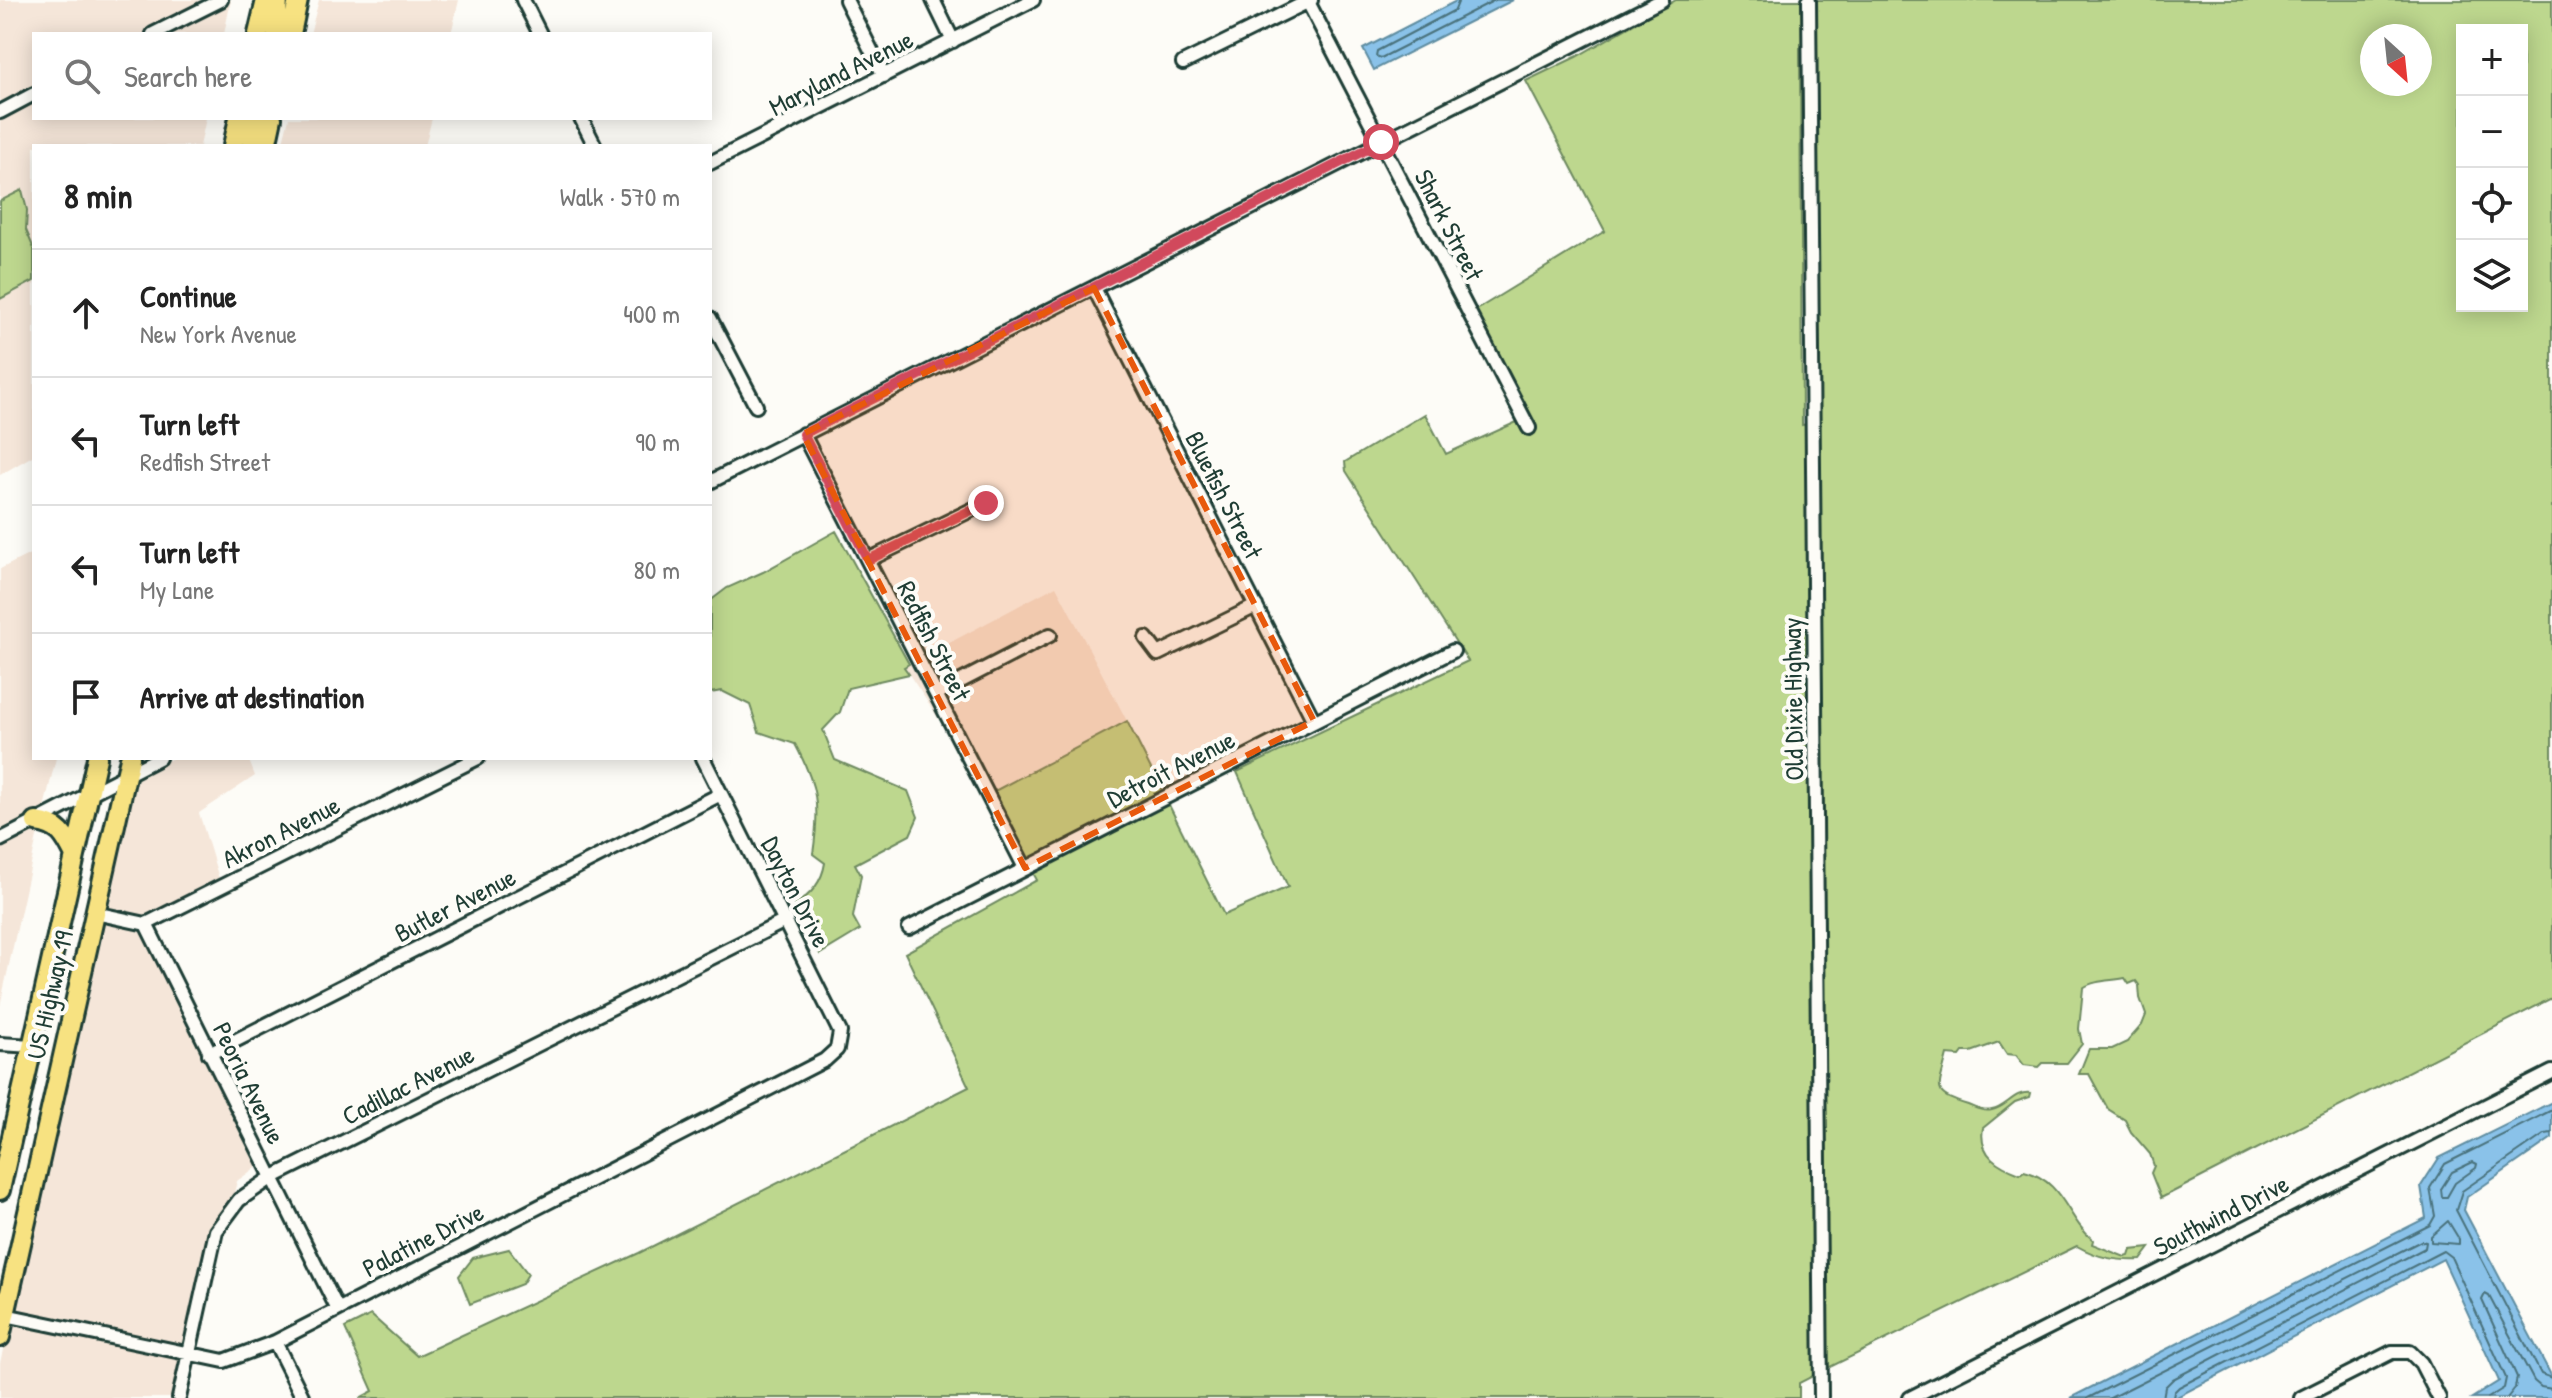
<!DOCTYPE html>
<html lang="en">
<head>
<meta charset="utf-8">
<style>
	:root { --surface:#fff; --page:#f6f6f6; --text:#222; --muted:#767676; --line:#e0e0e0 }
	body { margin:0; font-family:"Patrick Hand",sans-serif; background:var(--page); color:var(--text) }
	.controls { position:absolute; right:24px; top:24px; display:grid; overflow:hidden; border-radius:0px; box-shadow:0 4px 20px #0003 }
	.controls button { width:72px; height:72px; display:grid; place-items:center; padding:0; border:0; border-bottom:2px solid var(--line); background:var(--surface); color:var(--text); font:40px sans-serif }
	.compass { position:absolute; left:2360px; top:24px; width:72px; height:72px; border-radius:50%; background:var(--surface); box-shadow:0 4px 20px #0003; rotate:153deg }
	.stop { position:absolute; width:24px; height:24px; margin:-18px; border:6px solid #d1495b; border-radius:50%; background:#fff }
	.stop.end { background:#d1495b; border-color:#fff; box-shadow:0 2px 8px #0008 }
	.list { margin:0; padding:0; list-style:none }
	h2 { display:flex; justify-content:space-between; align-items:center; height:104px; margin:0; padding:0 32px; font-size:34px }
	h2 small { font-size:26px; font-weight:400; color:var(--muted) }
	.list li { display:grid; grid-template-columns:52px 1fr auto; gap:24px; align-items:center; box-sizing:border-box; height:128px; padding:0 32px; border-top:2px solid var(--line) }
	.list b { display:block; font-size:30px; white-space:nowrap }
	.list p { margin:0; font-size:26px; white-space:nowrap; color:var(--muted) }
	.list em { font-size:26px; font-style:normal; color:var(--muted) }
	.icon { flex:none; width:44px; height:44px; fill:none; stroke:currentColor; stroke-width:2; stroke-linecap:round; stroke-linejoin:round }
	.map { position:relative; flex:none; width:2552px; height:1398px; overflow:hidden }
	.search { position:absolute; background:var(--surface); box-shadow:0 4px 20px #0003; left:32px; top:32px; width:680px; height:88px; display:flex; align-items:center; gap:20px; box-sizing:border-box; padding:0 28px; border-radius:0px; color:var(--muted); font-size:30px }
	.panel { position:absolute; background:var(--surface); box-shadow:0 4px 20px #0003; left:32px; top:144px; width:680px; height:616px; border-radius:0px }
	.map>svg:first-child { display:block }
	.built { fill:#f5e6d9 }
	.green { fill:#bdd78e; stroke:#6e8a61; stroke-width:2; fill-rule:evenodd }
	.water { fill:#8ac2e9; stroke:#5f8da1; stroke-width:2 }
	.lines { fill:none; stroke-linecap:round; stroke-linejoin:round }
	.shore { stroke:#4a727c; stroke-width:2 }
	.minor-casing { stroke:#1f3d34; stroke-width:18 }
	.highway-casing { stroke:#1f3d34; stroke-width:24 }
	.minor { stroke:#fdfcf7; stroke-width:12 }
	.highway { stroke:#f7e281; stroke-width:18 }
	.route { stroke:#d1495b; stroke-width:10 }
	.marked { fill:#e8590c; fill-opacity:0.2; stroke:#e8590c; stroke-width:6; stroke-dasharray:16 10; stroke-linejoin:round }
	.labels { text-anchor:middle; stroke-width:8; stroke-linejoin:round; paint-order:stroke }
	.street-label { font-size:26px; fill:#1f3d34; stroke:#fdfcf7 }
</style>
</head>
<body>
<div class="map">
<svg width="2552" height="1398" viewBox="0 0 2552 1398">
	<rect width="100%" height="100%" fill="#fdfcf7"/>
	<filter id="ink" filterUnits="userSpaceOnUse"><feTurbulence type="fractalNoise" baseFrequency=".0125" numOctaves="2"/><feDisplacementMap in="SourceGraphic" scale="16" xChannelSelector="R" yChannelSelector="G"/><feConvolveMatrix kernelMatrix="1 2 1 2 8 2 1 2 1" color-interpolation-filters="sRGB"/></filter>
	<g filter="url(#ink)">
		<!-- built -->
		<path class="built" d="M0,0H231L224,34H34V118H206L200,146H34V249L26,230L27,210L21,190L0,201Z
			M319,0H459L451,34H310Z
			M289,118H432L425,146H282Z
			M34,281V455L0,475V299Z
			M34,552V758H56L43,812L0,833V569Z
			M1056,586L1127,721L989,794L904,667Z
			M173,758H248L255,776L199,813L221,885L141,923L262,1163L237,1181L184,1398H0V1363L131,779Z
			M39,828L0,1006V847Z"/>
		<!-- green -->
		<path class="green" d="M1676,0H1803V47L1800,48L1802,425L1807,424L1815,1375L1799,1383V1398H360L373,1391L345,1328L371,1315L417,1356L639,1253L969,1087L905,953L1037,880L989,794L1127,721L1224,915L1288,887L1237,772L1468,661L1346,471L1345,462L1425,414L1446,454L1528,417L1471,313L1605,231L1526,81L1576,57Z
			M1815,0H2552V998L2161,1198L2151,1173L2154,1166L2150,1154L2131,1132L2125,1120L2108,1109L2089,1074H2079L2089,1049H2112L2127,1042L2142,1025L2146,1015L2140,998L2139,985L2136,981L2129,984L2125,978C2111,981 2094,980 2083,988L2079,1029L2082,1044L2067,1063H2043L2039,1067L2024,1065L2016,1055L2007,1054L1999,1042L1971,1052H1963L1960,1056L1947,1055C1938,1092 1931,1093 1968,1105C1976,1108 1983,1112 1992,1110C2006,1108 2015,1090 2031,1093L2030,1097L2015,1102L1983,1128C1978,1155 1999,1166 2020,1174L2024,1171C2064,1181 2066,1218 2093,1240L2092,1244L2125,1257L2129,1256L2131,1250L2150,1248L2141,1260C2116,1261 2098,1258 2077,1246L1826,1369ZM2462,30H2522V306H2462ZM2372,36H2420V84H2372Z
			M22,190L27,210L26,230L34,249V281L0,299V201Z
			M836,531L909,664L904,667L909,674L848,688L840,712L823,730L835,760L908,791L918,817L910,835L855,864L861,875L853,917L860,930L820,954L794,905C810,896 822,882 825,863L813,854C820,806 818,787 795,744L759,732L750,705L722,691L710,693V601L727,588L763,572Z
			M509,1249L528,1274L522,1284L470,1304L459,1276L473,1258Z"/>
		<!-- water -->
		<path class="water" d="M1458,0H1513L1374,70L1363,49Z
			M2552,1102V1138L2467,1197L2464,1210L2552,1377V1398H2472L2499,1381L2443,1259L2175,1398H2070L2426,1218L2421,1186L2439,1158Z"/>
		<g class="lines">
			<!-- shore -->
			<path class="shore" d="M1459,0L1455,10L1377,51L1376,56L1381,58L1495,0
				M2552,1133L2545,1134L2462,1191L2456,1210L2541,1374L2552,1378
				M2473,1162L2477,1164L2476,1168L2455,1183L2447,1197H2442L2441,1189L2452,1172Z
				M2448,1221L2459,1239V1244L2431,1242V1236Z
				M2088,1398L2430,1225L2435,1216L2430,1188L2445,1164L2552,1110
				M2110,1398L2421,1241L2426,1242L2425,1248L2173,1379L2165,1387L2163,1398
				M2173,1398L2174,1392L2179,1387L2443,1251L2451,1257L2506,1378L2504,1388L2488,1398
				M2507,1398L2515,1388L2517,1377L2482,1300L2485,1294L2489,1296L2534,1381L2541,1387L2552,1389"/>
			<defs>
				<path id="minor" d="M523,0L540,34
					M846,0L884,76
					M933,0L953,41
					M1307,0L1529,428
					M1809,0L1821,1398
					M153,34L221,0
					M1183,63L1311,0
					M0,112L34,94
					M581,118L595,146
					M710,163L1033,0
					M1094,288L1314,721
					M710,318L756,406
					M803,434L1025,868
					M710,482L1662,0
					M868,560L986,503
					M1146,638L1158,654L1256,606
					M936,694L1050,635
					M0,840L159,758
					M95,913L146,924L337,1308
					M146,924L478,758
					M909,928L1453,651
					M0,1044L32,1046
					M209,1054L721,794
					M5,1315L224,1361L275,1342L825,1060L837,1049L840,1032L703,758
					M275,1342L303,1398
					M179,1398L216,1231L239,1200L271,1178L787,920
					M1910,1398L2552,1072
					M2301,1398L2392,1352H2410L2421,1363L2439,1398"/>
				<path id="highway" d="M258,34L266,0
					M276,34L278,0
					M291,34L298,0
					M233,146L239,118
					M255,146L251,139L256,118
					M266,146L272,118
					M36,822C60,825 65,836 75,856
					M0,1190L97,758
					M0,1337L130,758"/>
			</defs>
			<!-- minor casing -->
			<use href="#minor" class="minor-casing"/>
			<!-- highway casing -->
			<use href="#highway" class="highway-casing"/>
			<!-- minor -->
			<use href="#minor" class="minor"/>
			<!-- highway -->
			<use href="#highway" class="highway"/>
		</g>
	</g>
	<g class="lines" filter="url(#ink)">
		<!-- route -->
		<path class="route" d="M986,503L868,560L803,434L1381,142"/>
	</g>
	<!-- marked area -->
	<path class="marked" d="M1094,288L1314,721L1025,868L803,434Z"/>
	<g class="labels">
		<!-- street labels -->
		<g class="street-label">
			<text transform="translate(841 73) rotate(-27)" y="9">Maryland Avenue</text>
			<text transform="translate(1449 225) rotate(63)" y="9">Shark Street</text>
			<text transform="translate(1224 495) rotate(63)" y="9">Bluefish Street</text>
			<text transform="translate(934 641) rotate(63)" y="9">Redfish Street</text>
			<text transform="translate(1793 699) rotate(-91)" y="9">Old Dixie Highway</text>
			<text transform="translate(1171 769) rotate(-27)" y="9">Detroit Avenue</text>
			<text transform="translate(281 832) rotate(-27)" y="9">Akron Avenue</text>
			<text transform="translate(796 892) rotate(63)" y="9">Dayton Drive</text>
			<text transform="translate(455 905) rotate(-27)" y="9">Butler Avenue</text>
			<text transform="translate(50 995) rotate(-77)" y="9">US Highway 19</text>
			<text transform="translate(249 1083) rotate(64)" y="9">Peoria Avenue</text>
			<text transform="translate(408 1085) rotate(-27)" y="9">Cadillac Avenue</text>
			<text transform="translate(2221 1215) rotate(-27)" y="9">Southwind Drive</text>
			<text transform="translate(423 1240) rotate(-27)" y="9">Palatine Drive</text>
		</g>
	</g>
</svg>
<div class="controls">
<button>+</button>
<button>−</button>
<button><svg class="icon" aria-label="locate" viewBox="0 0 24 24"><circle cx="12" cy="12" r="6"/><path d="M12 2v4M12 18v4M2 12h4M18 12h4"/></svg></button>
<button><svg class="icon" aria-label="layers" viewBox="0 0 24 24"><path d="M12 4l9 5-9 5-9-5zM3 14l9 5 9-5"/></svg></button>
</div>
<svg class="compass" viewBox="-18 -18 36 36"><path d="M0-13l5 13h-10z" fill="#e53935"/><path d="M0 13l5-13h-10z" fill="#767676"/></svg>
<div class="stop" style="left:1381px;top:142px"></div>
<div class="stop end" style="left:986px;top:503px"></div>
<div class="search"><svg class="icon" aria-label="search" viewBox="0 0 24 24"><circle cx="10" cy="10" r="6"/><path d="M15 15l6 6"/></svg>Search here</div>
<section class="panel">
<h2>8 min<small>Walk · 570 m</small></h2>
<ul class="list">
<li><svg class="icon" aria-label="ahead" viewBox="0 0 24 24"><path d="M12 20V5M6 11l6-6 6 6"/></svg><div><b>Continue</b><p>New York Avenue</p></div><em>400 m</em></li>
<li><svg class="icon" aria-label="left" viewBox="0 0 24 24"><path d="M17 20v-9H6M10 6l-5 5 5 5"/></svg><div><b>Turn left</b><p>Redfish Street</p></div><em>90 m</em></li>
<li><svg class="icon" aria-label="left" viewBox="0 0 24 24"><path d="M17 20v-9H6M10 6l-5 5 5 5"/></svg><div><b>Turn left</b><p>My Lane</p></div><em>80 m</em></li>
<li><svg class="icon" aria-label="arrive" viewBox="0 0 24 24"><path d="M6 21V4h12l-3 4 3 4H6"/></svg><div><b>Arrive at destination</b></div></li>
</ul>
</section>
</div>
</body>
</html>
